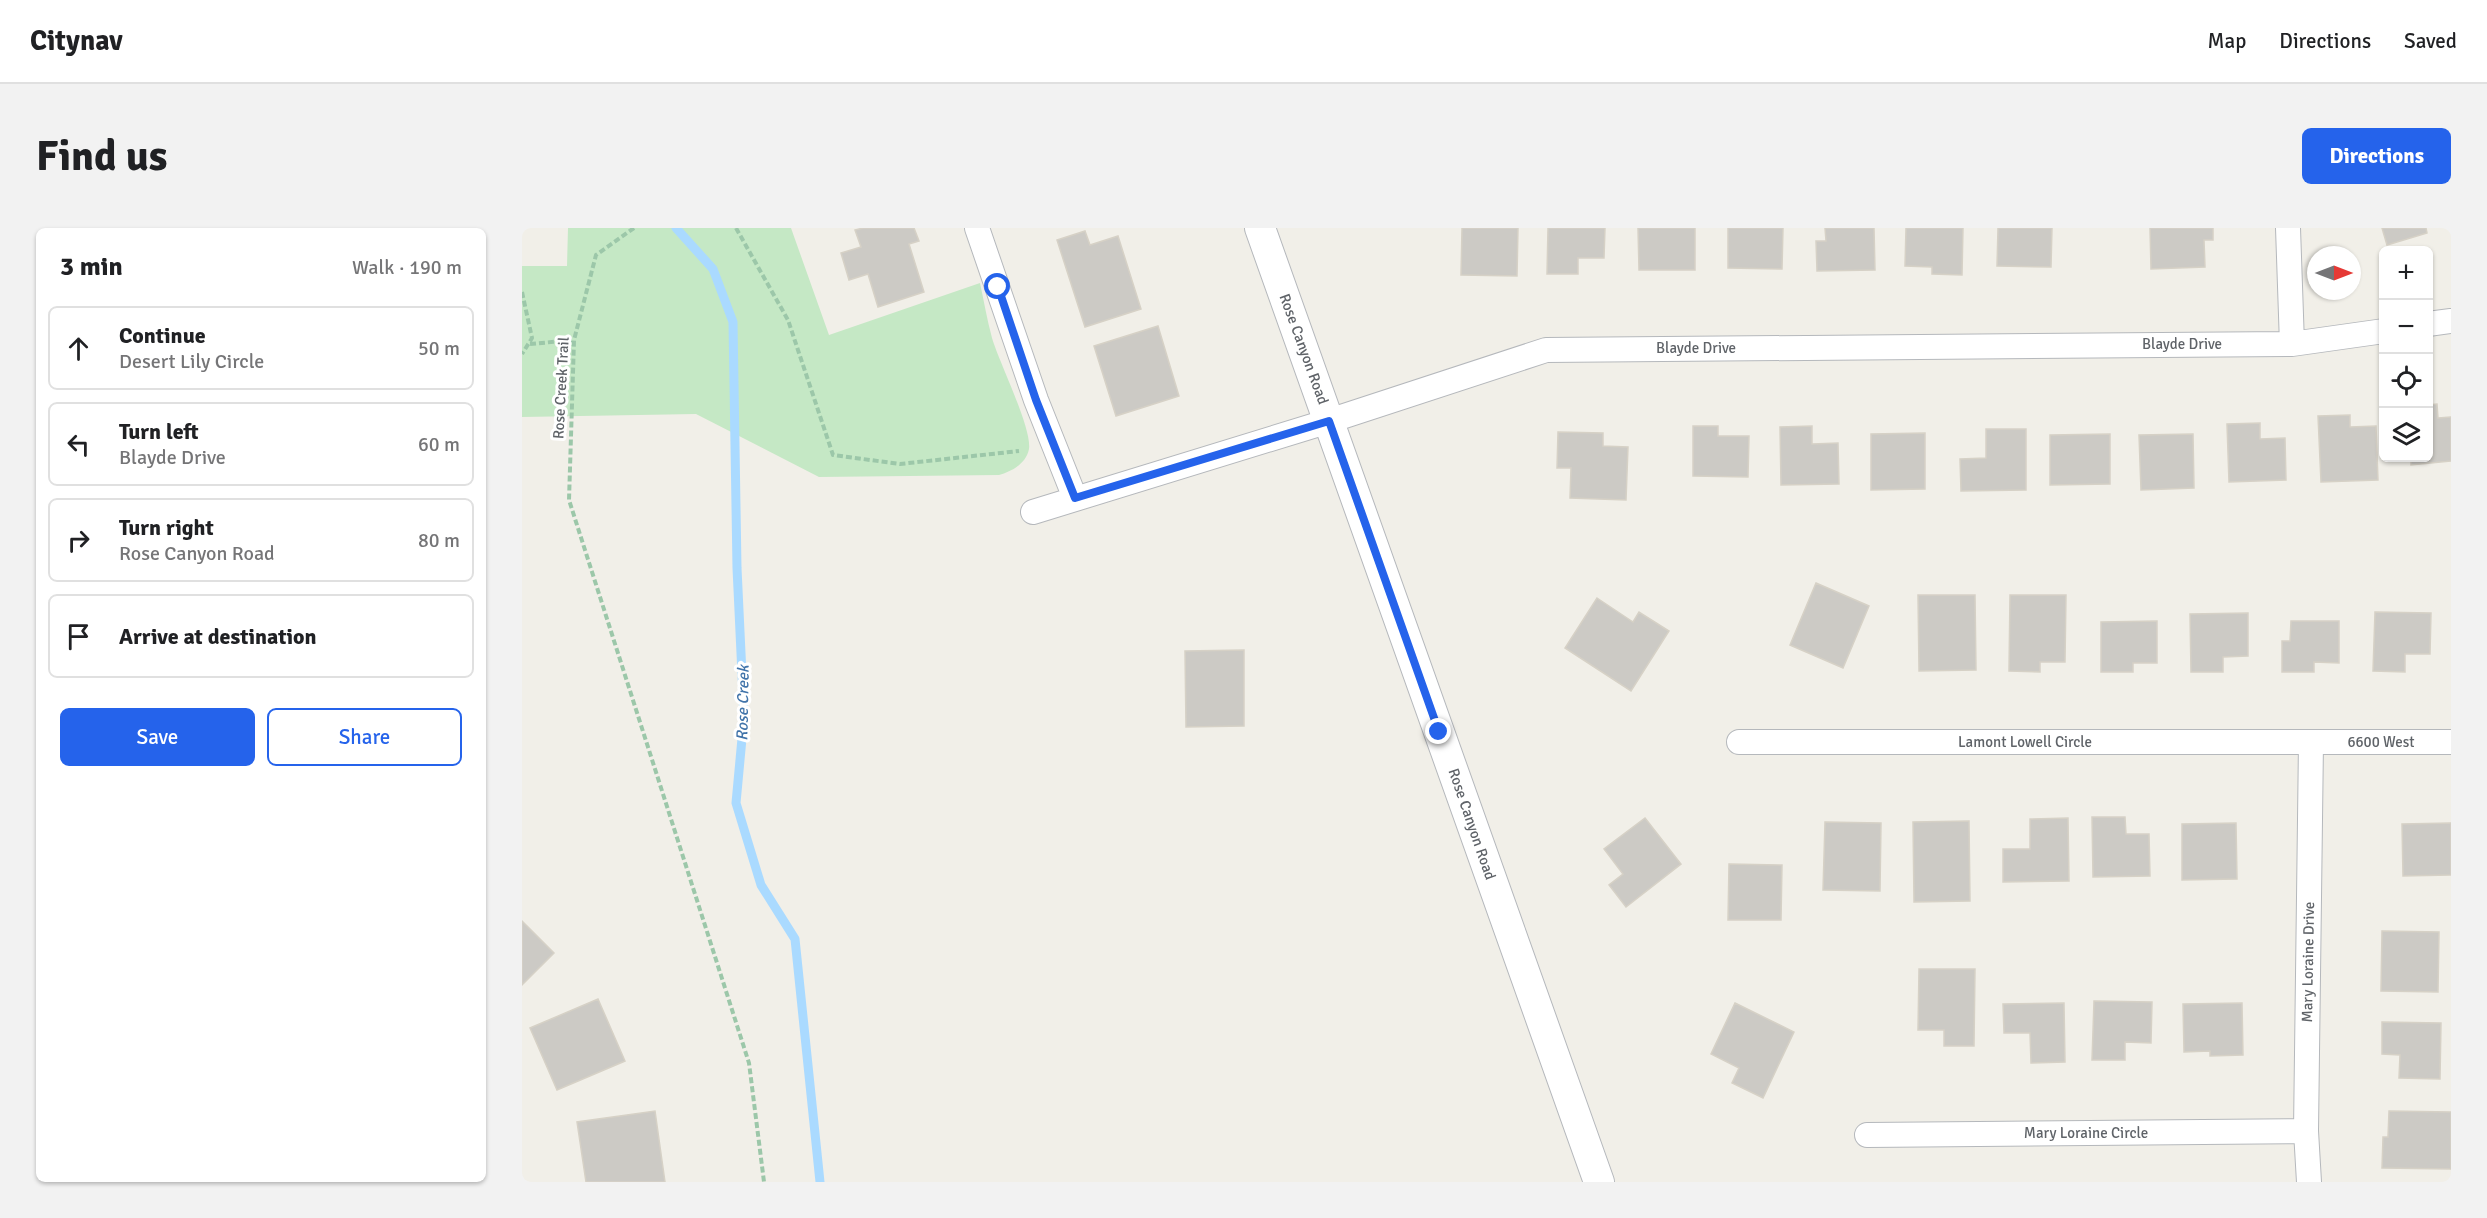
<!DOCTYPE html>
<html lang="en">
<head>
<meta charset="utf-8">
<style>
	:root { --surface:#fff; --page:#f2f2f2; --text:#202124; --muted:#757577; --line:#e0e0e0; --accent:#2563eb }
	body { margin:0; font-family:Signika,sans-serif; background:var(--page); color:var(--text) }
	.controls { position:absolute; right:18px; top:18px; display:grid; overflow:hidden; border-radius:9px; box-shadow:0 2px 4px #0004 }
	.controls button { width:54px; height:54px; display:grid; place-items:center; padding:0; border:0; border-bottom:2px solid var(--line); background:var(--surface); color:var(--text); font:30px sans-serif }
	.compass { position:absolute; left:1785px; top:18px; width:54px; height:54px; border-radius:50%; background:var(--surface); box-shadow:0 2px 4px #0004; rotate:90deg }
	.stop { position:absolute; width:18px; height:18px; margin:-14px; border:4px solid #2563eb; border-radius:50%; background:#fff }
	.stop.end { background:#2563eb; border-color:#fff; box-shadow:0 2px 6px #0008 }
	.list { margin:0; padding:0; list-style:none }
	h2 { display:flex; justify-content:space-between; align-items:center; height:78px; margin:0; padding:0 24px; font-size:26px }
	h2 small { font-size:20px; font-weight:400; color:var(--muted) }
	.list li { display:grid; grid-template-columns:39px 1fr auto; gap:18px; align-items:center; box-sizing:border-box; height:84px; margin:0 12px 12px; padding:0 12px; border:2px solid var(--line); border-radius:9px }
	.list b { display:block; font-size:22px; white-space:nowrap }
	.list p { margin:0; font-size:20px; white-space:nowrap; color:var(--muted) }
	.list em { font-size:20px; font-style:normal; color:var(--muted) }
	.actions { display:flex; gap:12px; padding:18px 24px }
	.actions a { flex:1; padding:14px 0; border:2px solid var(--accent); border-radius:9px; text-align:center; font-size:21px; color:var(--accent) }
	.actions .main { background:var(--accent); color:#fff }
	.icon { flex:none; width:33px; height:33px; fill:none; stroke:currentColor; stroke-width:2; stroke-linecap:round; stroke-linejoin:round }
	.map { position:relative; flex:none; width:1929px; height:954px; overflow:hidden; border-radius:9px }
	header { display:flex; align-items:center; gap:36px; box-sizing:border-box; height:84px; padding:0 30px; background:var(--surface); border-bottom:2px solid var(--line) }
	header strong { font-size:28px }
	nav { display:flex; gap:33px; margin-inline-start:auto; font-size:21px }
	.intro { display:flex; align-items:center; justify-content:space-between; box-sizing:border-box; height:144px; padding:0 36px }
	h1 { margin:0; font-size:42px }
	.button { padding:15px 27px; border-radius:9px; background:var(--accent); color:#fff; font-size:21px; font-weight:700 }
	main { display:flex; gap:36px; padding:0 36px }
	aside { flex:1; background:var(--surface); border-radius:9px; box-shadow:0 2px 4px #0004 }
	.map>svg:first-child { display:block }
	.green { fill:#c5e8c5 }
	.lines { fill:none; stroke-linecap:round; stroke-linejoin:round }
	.stream { stroke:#aadaff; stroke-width:9 }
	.building { fill:#cccac5; stroke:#d6d1c6; stroke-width:1.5 }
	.minor-casing { stroke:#b5b8bc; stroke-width:26 }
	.tertiary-casing { stroke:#b5b8bc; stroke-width:32 }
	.path { stroke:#9cc7a9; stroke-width:4; stroke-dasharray:6 3; stroke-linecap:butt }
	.minor { stroke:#fff; stroke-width:24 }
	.tertiary { stroke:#fff; stroke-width:30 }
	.route { stroke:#2563eb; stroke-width:8 }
	.labels { text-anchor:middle; stroke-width:6; stroke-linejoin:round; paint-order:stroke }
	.street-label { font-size:15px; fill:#5f6368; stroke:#fff }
	.water-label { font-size:16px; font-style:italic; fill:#4174aa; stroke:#fff }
</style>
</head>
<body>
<header>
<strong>Citynav</strong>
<nav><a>Map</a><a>Directions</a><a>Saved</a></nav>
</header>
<div class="intro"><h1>Find us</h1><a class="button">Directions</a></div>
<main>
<aside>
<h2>3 min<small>Walk · 190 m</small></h2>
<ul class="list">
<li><svg class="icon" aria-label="ahead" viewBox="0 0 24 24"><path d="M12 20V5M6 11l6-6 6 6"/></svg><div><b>Continue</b><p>Desert Lily Circle</p></div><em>50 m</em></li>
<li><svg class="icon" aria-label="left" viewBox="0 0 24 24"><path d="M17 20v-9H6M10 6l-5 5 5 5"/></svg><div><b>Turn left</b><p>Blayde Drive</p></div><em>60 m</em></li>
<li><svg class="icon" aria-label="right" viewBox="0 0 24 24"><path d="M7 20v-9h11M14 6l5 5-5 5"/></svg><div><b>Turn right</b><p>Rose Canyon Road</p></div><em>80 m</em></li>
<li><svg class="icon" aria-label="arrive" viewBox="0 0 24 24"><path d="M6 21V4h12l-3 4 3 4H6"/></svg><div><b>Arrive at destination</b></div></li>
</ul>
<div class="actions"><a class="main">Save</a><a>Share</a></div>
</aside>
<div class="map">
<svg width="1929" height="954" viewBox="0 0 1929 954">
	<rect width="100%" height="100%" fill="#f1efe8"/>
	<!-- green -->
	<path class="green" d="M46,0H269L307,107L458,55C462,73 465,92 470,110C477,134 510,200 507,221C504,236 490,243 477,247L297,249L174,186L0,189V38H45Z"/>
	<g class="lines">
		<!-- stream -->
		<path class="stream" d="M154,0L191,41L211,94L215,340L222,489L214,575L239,657L273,711L298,954"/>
	</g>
	<!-- building -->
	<path class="building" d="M341,0H392L397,13L387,16L402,64L356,79L346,46L327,52L319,25L339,19L333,2Z
		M940,0H996L995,48L939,47Z
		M1026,0H1083L1082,30H1056V46H1025Z
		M1116,0H1173V42H1117Z
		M1206,0H1261L1260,41L1206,40Z
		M1303,0H1352L1353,42L1295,43L1294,13H1304Z
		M1384,0H1441L1440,47L1410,46V39L1383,38Z
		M1476,0H1530L1529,39L1475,38Z
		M1628,0H1691V12H1682L1683,39L1629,41Z
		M1860,0H1904L1905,5L1865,17Z
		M563,3L568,17L596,8L619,81L563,99L535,12Z
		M636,98L657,168L594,188L572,118Z
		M1915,176L1916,190L1929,189V233L1889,237V230H1906V177Z
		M1828,187V199L1854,198L1856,252L1799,254L1796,188Z
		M1738,195V211L1763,210L1764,252L1707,254L1705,196Z
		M1171,198H1196V208H1227L1226,249L1171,248Z
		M1290,198V216L1316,215L1317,256L1259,257L1258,199Z
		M1464,201H1504V262L1439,263L1438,231L1464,230Z
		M1036,204L1081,205V218L1106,219L1104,272L1048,270L1049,240H1035Z
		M1403,205V261L1349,262V206Z
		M1588,206V256L1528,257V207Z
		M1671,206L1672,260L1619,262L1617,207Z
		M1294,355L1347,378L1321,440L1268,417Z
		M1396,367H1453L1454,442L1397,443Z
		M1488,367H1544L1543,434H1518V444L1487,443Z
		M1075,370L1111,394L1117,384L1147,403L1109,463L1043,420Z
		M1853,384L1909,385L1908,426H1883V444L1851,443Z
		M1726,385V428L1701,429V444H1669L1668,386Z
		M1635,393V435H1611V444H1579V394Z
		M1769,393H1817V435L1792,434V444H1760V413H1768Z
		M722,422V498L664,499L663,423Z
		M1570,589H1603L1604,606H1627L1628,648L1571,649Z
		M1123,590L1159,636L1104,679L1087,657L1101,646L1082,621Z
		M1546,590L1547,653L1481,654V621H1508V591Z
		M1447,593L1448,673L1392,674L1391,594Z
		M1303,594L1359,595L1358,663L1301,662Z
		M1714,595L1715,651L1660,652V596Z
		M1929,595V647L1881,648L1880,596Z
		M1207,636L1260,637L1259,692H1206Z
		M0,693L32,725L0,757Z
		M1860,703L1917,704L1916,764L1859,763Z
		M1397,741H1453L1452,818H1422V802H1396Z
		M76,771L103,833L35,862L8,800Z
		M1572,773L1630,774L1629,815L1603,814V832H1570Z
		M1213,775L1272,804L1241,870L1210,855L1217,840L1189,826Z
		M1542,775L1543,834L1509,835L1508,805H1482L1481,776Z
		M1720,775L1721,827L1688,828V823L1662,824L1661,776Z
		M1860,794L1919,795L1918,851L1877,850L1878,827L1860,826Z
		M133,883L143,954H64L55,894Z
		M1867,883L1929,884V941L1860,940L1861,909H1866Z"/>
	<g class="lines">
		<defs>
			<path id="minor" d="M455,0L514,172L553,270
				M1766,0L1770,116
				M1906,96L1929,93
				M511,284L807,193L1024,122L1770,116L1862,103
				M1217,514H1929
				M1345,907L1784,903
				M1787,954L1784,903L1789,514"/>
			<path id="tertiary" d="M738,0L1077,954"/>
		</defs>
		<!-- minor casing -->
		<use href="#minor" class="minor-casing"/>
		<!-- tertiary casing -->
		<use href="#tertiary" class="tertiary-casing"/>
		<!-- path -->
		<path class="path" d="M112,0L74,27L52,112L47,272L227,835L242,954
			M214,0L266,92L311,227L378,236L497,223
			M0,64L10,110L0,126
			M8,116L52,112"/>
		<!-- minor -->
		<use href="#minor" class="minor"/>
		<!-- tertiary -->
		<use href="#tertiary" class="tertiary"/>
	</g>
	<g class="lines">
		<!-- route -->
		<path class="route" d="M476,59L514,172L553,270L807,193L917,504"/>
	</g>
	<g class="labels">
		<!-- street labels -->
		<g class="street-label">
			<text x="1660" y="121">Blayde Drive</text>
			<text x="1174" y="125">Blayde Drive</text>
			<text transform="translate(782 121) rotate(70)" y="5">Rose Canyon Road</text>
			<text transform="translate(39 160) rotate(-87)" y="5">Rose Creek Trail</text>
			<text x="1503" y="519">Lamont Lowell Circle</text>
			<text x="1859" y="519">6600 West</text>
			<text transform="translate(950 596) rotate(71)" y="5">Rose Canyon Road</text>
			<text transform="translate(1786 734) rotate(-89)" y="5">Mary Loraine Drive</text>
			<text x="1564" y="910">Mary Loraine Circle</text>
		</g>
		<!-- water labels -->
		<g class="water-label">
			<text transform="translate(220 475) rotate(-89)" y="6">Rose Creek</text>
		</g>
	</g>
</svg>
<div class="controls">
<button>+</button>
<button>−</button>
<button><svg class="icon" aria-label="locate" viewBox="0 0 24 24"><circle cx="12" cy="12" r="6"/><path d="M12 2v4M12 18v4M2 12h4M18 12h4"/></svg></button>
<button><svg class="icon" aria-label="layers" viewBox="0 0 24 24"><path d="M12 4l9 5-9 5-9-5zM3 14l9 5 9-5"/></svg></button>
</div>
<svg class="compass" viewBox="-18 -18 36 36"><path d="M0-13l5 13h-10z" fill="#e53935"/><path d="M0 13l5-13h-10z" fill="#757577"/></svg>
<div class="stop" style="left:476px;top:59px"></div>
<div class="stop end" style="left:917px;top:504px"></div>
</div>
</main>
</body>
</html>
